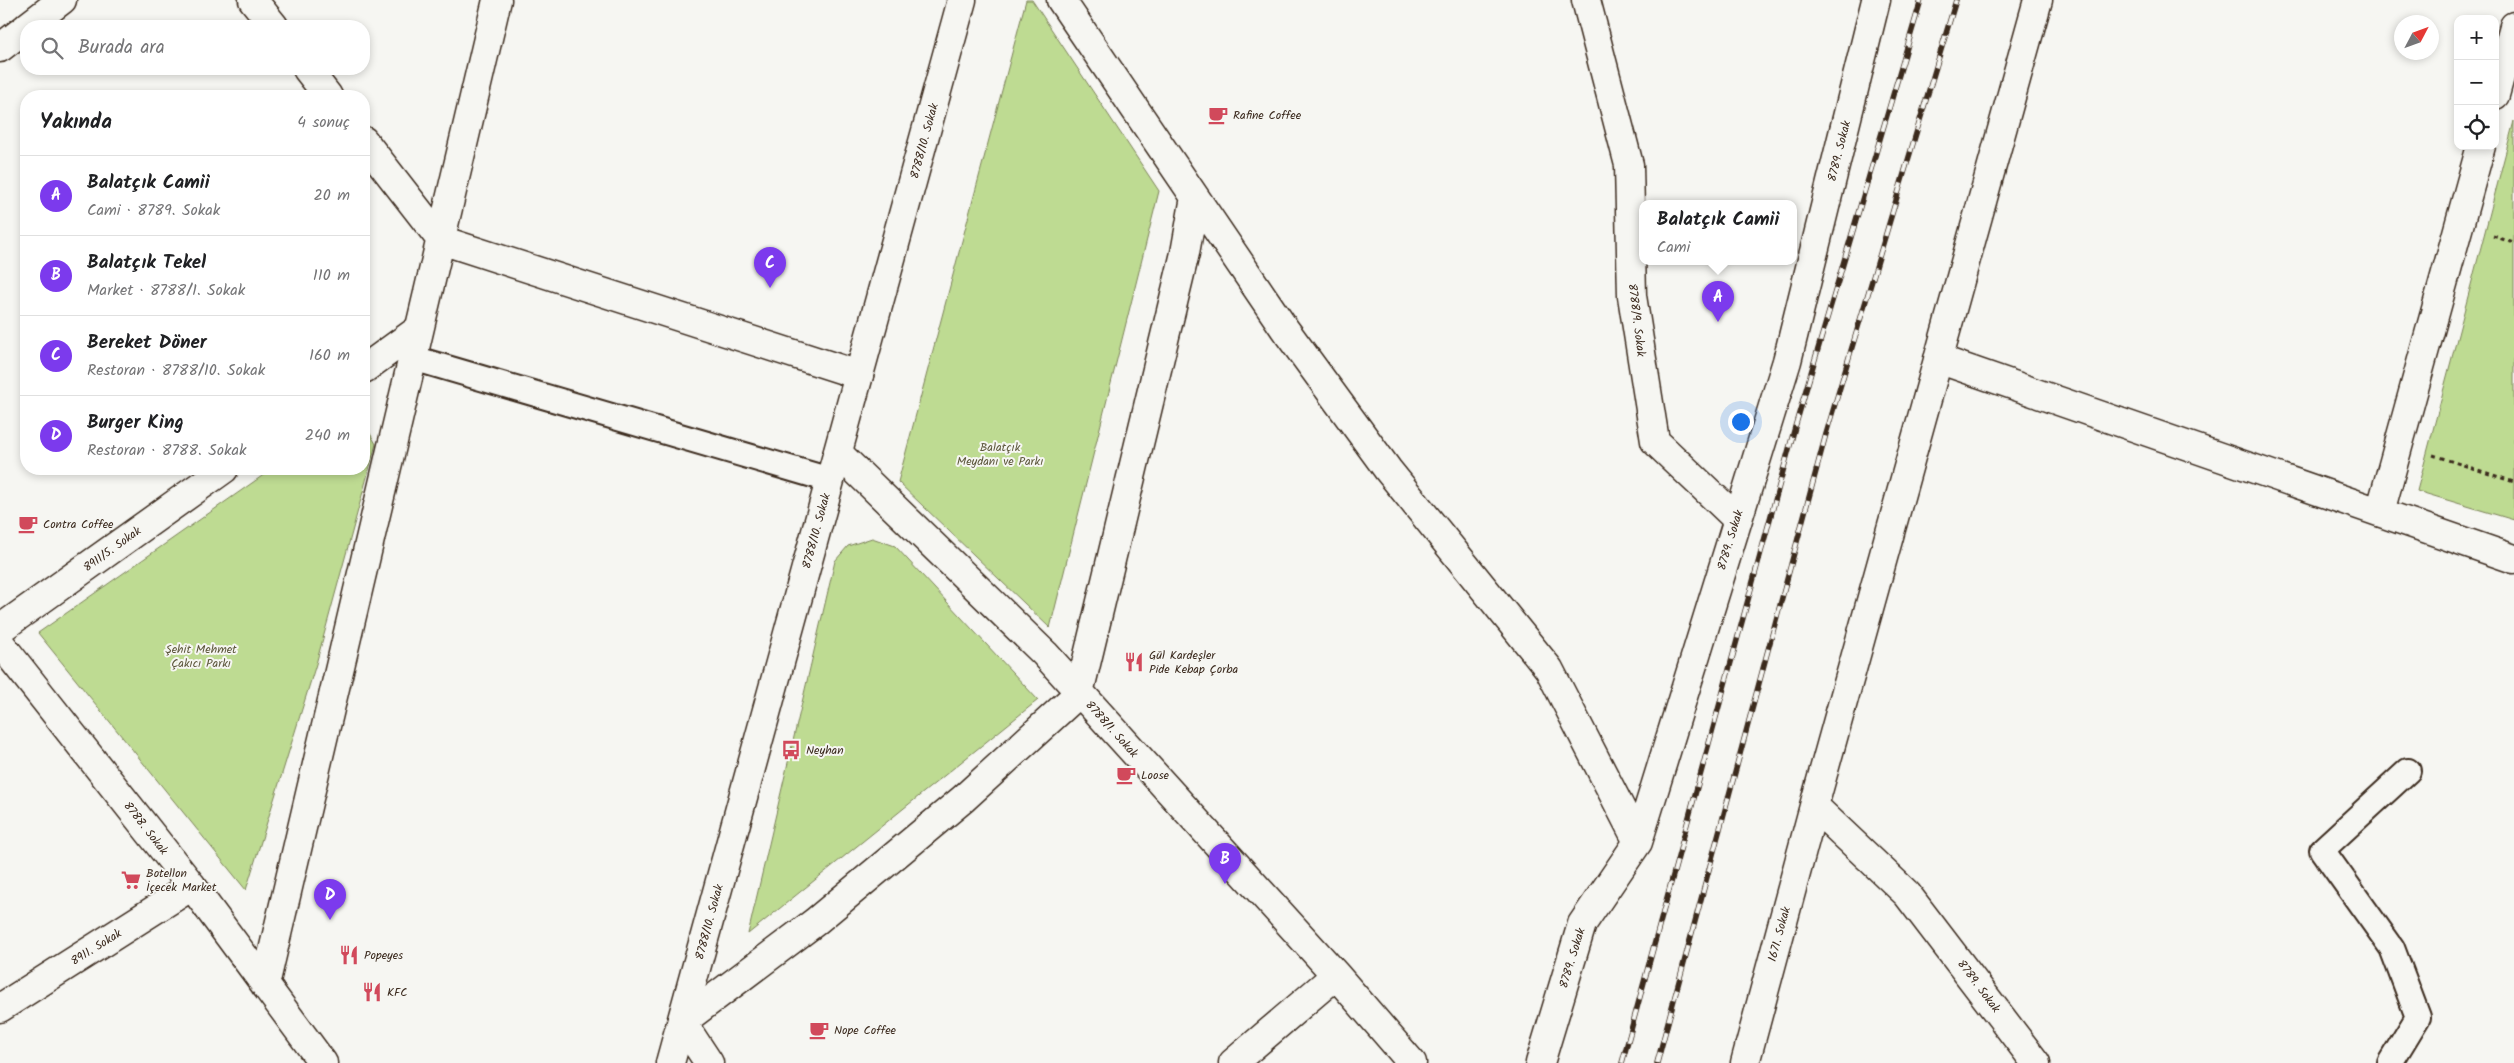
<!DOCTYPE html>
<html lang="tr">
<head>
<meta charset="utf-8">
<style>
	:root { --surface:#fff; --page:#f2f2f2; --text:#202124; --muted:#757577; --line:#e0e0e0; --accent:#7c3aed }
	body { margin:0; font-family:Kalam,sans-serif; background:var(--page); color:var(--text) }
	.controls { position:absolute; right:15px; top:15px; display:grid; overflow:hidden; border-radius:10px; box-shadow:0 2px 8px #0003 }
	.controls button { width:45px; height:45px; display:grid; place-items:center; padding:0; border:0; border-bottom:1px solid var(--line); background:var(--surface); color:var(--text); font:25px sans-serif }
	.compass { position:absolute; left:2394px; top:15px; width:45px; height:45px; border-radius:50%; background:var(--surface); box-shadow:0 2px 8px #0003; rotate:49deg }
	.you { position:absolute; left:1740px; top:421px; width:18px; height:18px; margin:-12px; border:4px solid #fff; border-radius:50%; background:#1a73e8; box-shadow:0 0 0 8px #1a73e833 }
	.badge { display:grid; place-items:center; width:32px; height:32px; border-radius:50%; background:var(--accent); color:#fff; font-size:16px; font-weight:700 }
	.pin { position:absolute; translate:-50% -41px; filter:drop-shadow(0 1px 2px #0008) }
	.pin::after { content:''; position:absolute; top:26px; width:18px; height:15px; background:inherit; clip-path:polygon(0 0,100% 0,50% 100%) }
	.popup { position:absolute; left:1639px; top:200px; width:158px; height:65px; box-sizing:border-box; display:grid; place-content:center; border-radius:10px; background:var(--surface); filter:drop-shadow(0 1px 4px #0005); font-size:16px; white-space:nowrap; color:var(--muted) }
	.popup b { font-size:19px; color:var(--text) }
	.popup::after { content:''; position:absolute; left:50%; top:100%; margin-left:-10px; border:10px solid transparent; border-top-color:var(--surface) }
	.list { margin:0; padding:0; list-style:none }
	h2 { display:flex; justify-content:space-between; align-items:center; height:65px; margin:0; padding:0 20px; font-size:21px }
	h2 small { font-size:16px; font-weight:400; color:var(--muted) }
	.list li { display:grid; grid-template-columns:32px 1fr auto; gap:15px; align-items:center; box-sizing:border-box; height:80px; padding:0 20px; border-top:1px solid var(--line) }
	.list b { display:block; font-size:19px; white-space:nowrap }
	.list p { margin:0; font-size:16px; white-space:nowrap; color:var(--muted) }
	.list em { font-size:16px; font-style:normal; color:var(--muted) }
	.icon { flex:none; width:28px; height:28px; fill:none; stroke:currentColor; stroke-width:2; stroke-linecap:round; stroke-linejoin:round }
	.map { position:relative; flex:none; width:2514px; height:1063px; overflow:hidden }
	.search { position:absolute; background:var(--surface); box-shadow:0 2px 8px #0003; left:20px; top:20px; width:350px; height:55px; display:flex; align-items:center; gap:12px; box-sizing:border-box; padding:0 18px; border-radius:20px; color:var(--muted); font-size:19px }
	.panel { position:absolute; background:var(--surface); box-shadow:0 2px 8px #0003; left:20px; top:90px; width:350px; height:385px; border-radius:20px }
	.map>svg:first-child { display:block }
	.green { fill:#bedb92; stroke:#7c8258 }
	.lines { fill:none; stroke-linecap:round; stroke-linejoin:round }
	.service-casing { stroke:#3b2a1e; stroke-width:28 }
	.minor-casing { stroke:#3b2a1e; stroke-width:31 }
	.tertiary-casing { stroke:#3b2a1e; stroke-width:31 }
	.path { stroke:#3b2a1e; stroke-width:3; stroke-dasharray:4 4; stroke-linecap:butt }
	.service { stroke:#f6f6f2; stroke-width:24 }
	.minor { stroke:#f6f6f2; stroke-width:28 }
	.tertiary { stroke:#f6f6f2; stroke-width:28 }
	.rail-casing { stroke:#3b2a1e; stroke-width:5.5 }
	.rail { stroke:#f6f6f2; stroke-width:4; stroke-dasharray:11; stroke-linecap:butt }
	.labels { text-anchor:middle; stroke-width:4; stroke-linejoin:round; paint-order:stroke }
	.poi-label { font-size:12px; fill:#3b2a1e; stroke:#f6f6f2; text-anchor:start }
	.street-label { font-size:12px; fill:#3b2a1e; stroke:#f6f6f2 }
	.park-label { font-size:12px; fill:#5c563b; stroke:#f6f6f2 }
</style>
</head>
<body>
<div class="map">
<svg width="2514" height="1063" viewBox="0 0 2514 1063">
	<rect width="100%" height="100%" fill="#f6f6f2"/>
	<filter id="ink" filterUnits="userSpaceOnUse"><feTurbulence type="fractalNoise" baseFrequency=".02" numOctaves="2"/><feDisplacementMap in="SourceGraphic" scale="10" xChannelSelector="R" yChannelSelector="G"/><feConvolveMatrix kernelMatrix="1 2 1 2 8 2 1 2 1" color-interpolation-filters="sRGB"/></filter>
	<g filter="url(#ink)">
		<!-- green -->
		<path class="green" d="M1026,0H1032L1159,191L1050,628L898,482Z
			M2514,121V520L2417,491Z
			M364,423L376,444L316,664L246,890L38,633L272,469H364Z
			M872,538L895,546L1038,700L748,934L835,561L848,546Z"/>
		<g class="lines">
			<defs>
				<path id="service" d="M413,358L830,480
					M2390,1063L2418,1017L2392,948L2322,850L2408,771"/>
				<path id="minor" d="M253,0L274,26
					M1061,0L1284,328L1388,470L1549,669L1638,842
					M1586,0L1629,165L1632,296L1655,441L1737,519
					M28,26L62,0
					M0,48L26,28
					M307,69L328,96
					M2495,95L2514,26
					M364,141L441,240L859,375
					M1938,359L2514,559
					M364,369L419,329
					M838,453L1045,654L1336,975L1412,1063
					M2380,512L2481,146
					M0,629L224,469
					M0,643L192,886L323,1063
					M1814,806L1907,894L2036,1063
					M265,985L497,0
					M0,1008L192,886
					M709,1063L682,1022L815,922L963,799L1079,693L1185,253L1195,197
					M1233,1063L1336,975
					M1540,1063L1582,924L1638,842L1787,361L1876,0
					M1745,1063L1814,806L2038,0"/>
				<path id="tertiary" d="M670,1063L962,0"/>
			</defs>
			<!-- service casing -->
			<use href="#service" class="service-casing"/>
			<!-- minor casing -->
			<use href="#minor" class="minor-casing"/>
			<!-- tertiary casing -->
			<use href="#tertiary" class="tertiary-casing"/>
			<!-- path -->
			<path class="path" d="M2493,236L2514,243
				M2433,455L2514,482"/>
			<!-- service -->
			<use href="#service" class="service"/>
			<!-- minor -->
			<use href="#minor" class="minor"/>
			<!-- tertiary -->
			<use href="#tertiary" class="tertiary"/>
			<defs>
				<path id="rail" d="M1622,1063L1795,427L1921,0
					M1657,1063L1826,434L1956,0"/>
			</defs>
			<!-- rail casing -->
			<use href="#rail" class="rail-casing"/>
			<!-- rail -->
			<use href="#rail" class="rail"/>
		</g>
	</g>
	<!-- icons -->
	<defs>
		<symbol id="cafe-bare" viewBox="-9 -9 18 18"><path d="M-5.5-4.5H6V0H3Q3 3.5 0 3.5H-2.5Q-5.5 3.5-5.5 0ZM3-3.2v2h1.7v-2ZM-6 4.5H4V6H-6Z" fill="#d1495b" stroke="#f6f6f2" stroke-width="2.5" paint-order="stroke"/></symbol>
		<symbol id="restaurant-bare" viewBox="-9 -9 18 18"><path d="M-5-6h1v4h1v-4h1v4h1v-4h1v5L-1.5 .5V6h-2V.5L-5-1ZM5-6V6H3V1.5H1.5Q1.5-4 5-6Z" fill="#d1495b" stroke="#f6f6f2" stroke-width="2.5" paint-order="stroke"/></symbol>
		<symbol id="bus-bare" viewBox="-9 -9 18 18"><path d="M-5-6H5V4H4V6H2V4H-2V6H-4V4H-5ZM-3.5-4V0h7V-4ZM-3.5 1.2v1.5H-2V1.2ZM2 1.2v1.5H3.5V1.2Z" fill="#d1495b" stroke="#f6f6f2" stroke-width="2.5" paint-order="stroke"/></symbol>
		<symbol id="supermarket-bare" viewBox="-9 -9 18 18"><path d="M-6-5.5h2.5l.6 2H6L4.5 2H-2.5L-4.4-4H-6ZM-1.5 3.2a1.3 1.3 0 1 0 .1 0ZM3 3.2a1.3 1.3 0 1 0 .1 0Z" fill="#d1495b" stroke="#f6f6f2" stroke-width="2.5" paint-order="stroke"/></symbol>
	</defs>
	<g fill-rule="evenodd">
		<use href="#cafe-bare" x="1204" y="101" width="28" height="28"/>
		<use href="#cafe-bare" x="14" y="510" width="28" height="28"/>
		<use href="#restaurant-bare" x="1120" y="648" width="28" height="28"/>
		<use href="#bus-bare" x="777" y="736" width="28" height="28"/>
		<use href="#cafe-bare" x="1112" y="761" width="28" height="28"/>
		<use href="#supermarket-bare" x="117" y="866" width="28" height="28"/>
		<use href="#restaurant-bare" x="335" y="941" width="28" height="28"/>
		<use href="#restaurant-bare" x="358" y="978" width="28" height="28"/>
		<use href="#cafe-bare" x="805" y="1016" width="28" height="28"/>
	</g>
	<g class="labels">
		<!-- poi labels -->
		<g class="poi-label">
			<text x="1233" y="119">Rafine Coffee</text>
			<text x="43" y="528">Contra Coffee</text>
			<text x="1149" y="659">Gül Kardeşler<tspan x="1149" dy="14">Pide Kebap Çorba</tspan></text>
			<text x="806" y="754">Neyhan</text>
			<text x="1141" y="779">Loose</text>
			<text x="146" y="877">Botellon<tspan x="146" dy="14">İçecek Market</tspan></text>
			<text x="364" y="959">Popeyes</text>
			<text x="387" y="996">KFC</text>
			<text x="834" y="1034">Nope Coffee</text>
		</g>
		<!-- street labels -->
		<g class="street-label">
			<text transform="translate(924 141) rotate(-75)" y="4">8788/10. Sokak</text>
			<text transform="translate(1839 151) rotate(-76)" y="4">8789. Sokak</text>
			<text transform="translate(1637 320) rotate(83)" y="4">8788/9. Sokak</text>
			<text transform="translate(816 531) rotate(-75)" y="4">8788/10. Sokak</text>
			<text transform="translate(1730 540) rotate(-73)" y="4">8789. Sokak</text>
			<text transform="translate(112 549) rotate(-36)" y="4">8911/5. Sokak</text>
			<text transform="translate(1112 729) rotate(48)" y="4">8788/1. Sokak</text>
			<text transform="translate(146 828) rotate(52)" y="4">8788. Sokak</text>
			<text transform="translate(709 922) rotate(-75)" y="4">8788/10. Sokak</text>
			<text transform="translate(1779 934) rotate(-75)" y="4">1671. Sokak</text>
			<text transform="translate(96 947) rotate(-32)" y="4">8911. Sokak</text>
			<text transform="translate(1572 958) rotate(-73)" y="4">8789. Sokak</text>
			<text transform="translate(1979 986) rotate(53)" y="4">8789. Sokak</text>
		</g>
		<!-- park labels -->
		<g class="park-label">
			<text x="1000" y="451">Balatçık<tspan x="1000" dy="14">Meydanı ve Parkı</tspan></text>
			<text x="201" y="653">Şehit Mehmet<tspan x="201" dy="14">Çakıcı Parkı</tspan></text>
		</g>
	</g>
</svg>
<div class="controls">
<button>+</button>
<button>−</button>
<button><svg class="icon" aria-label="locate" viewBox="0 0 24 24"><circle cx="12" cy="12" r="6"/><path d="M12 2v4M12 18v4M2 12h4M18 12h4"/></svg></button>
</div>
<svg class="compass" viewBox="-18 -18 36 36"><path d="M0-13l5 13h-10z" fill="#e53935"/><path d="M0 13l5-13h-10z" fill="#757577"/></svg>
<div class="you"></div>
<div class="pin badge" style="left:1718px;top:322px">A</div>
<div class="popup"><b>Balatçık Camii</b>Cami</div>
<div class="pin badge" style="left:1225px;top:884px">B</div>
<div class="pin badge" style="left:770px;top:288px">C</div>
<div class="pin badge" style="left:330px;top:920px">D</div>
<div class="search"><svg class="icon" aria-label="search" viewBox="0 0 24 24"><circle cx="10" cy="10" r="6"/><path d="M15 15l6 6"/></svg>Burada ara</div>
<section class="panel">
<h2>Yakında<small>4 sonuç</small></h2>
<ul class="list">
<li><span class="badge">A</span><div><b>Balatçık Camii</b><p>Cami · 8789. Sokak</p></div><em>20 m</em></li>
<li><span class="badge">B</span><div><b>Balatçık Tekel</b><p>Market · 8788/1. Sokak</p></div><em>110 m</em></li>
<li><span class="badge">C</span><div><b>Bereket Döner</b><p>Restoran · 8788/10. Sokak</p></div><em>160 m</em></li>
<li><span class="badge">D</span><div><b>Burger King</b><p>Restoran · 8788. Sokak</p></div><em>240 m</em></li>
</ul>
</section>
</div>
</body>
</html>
